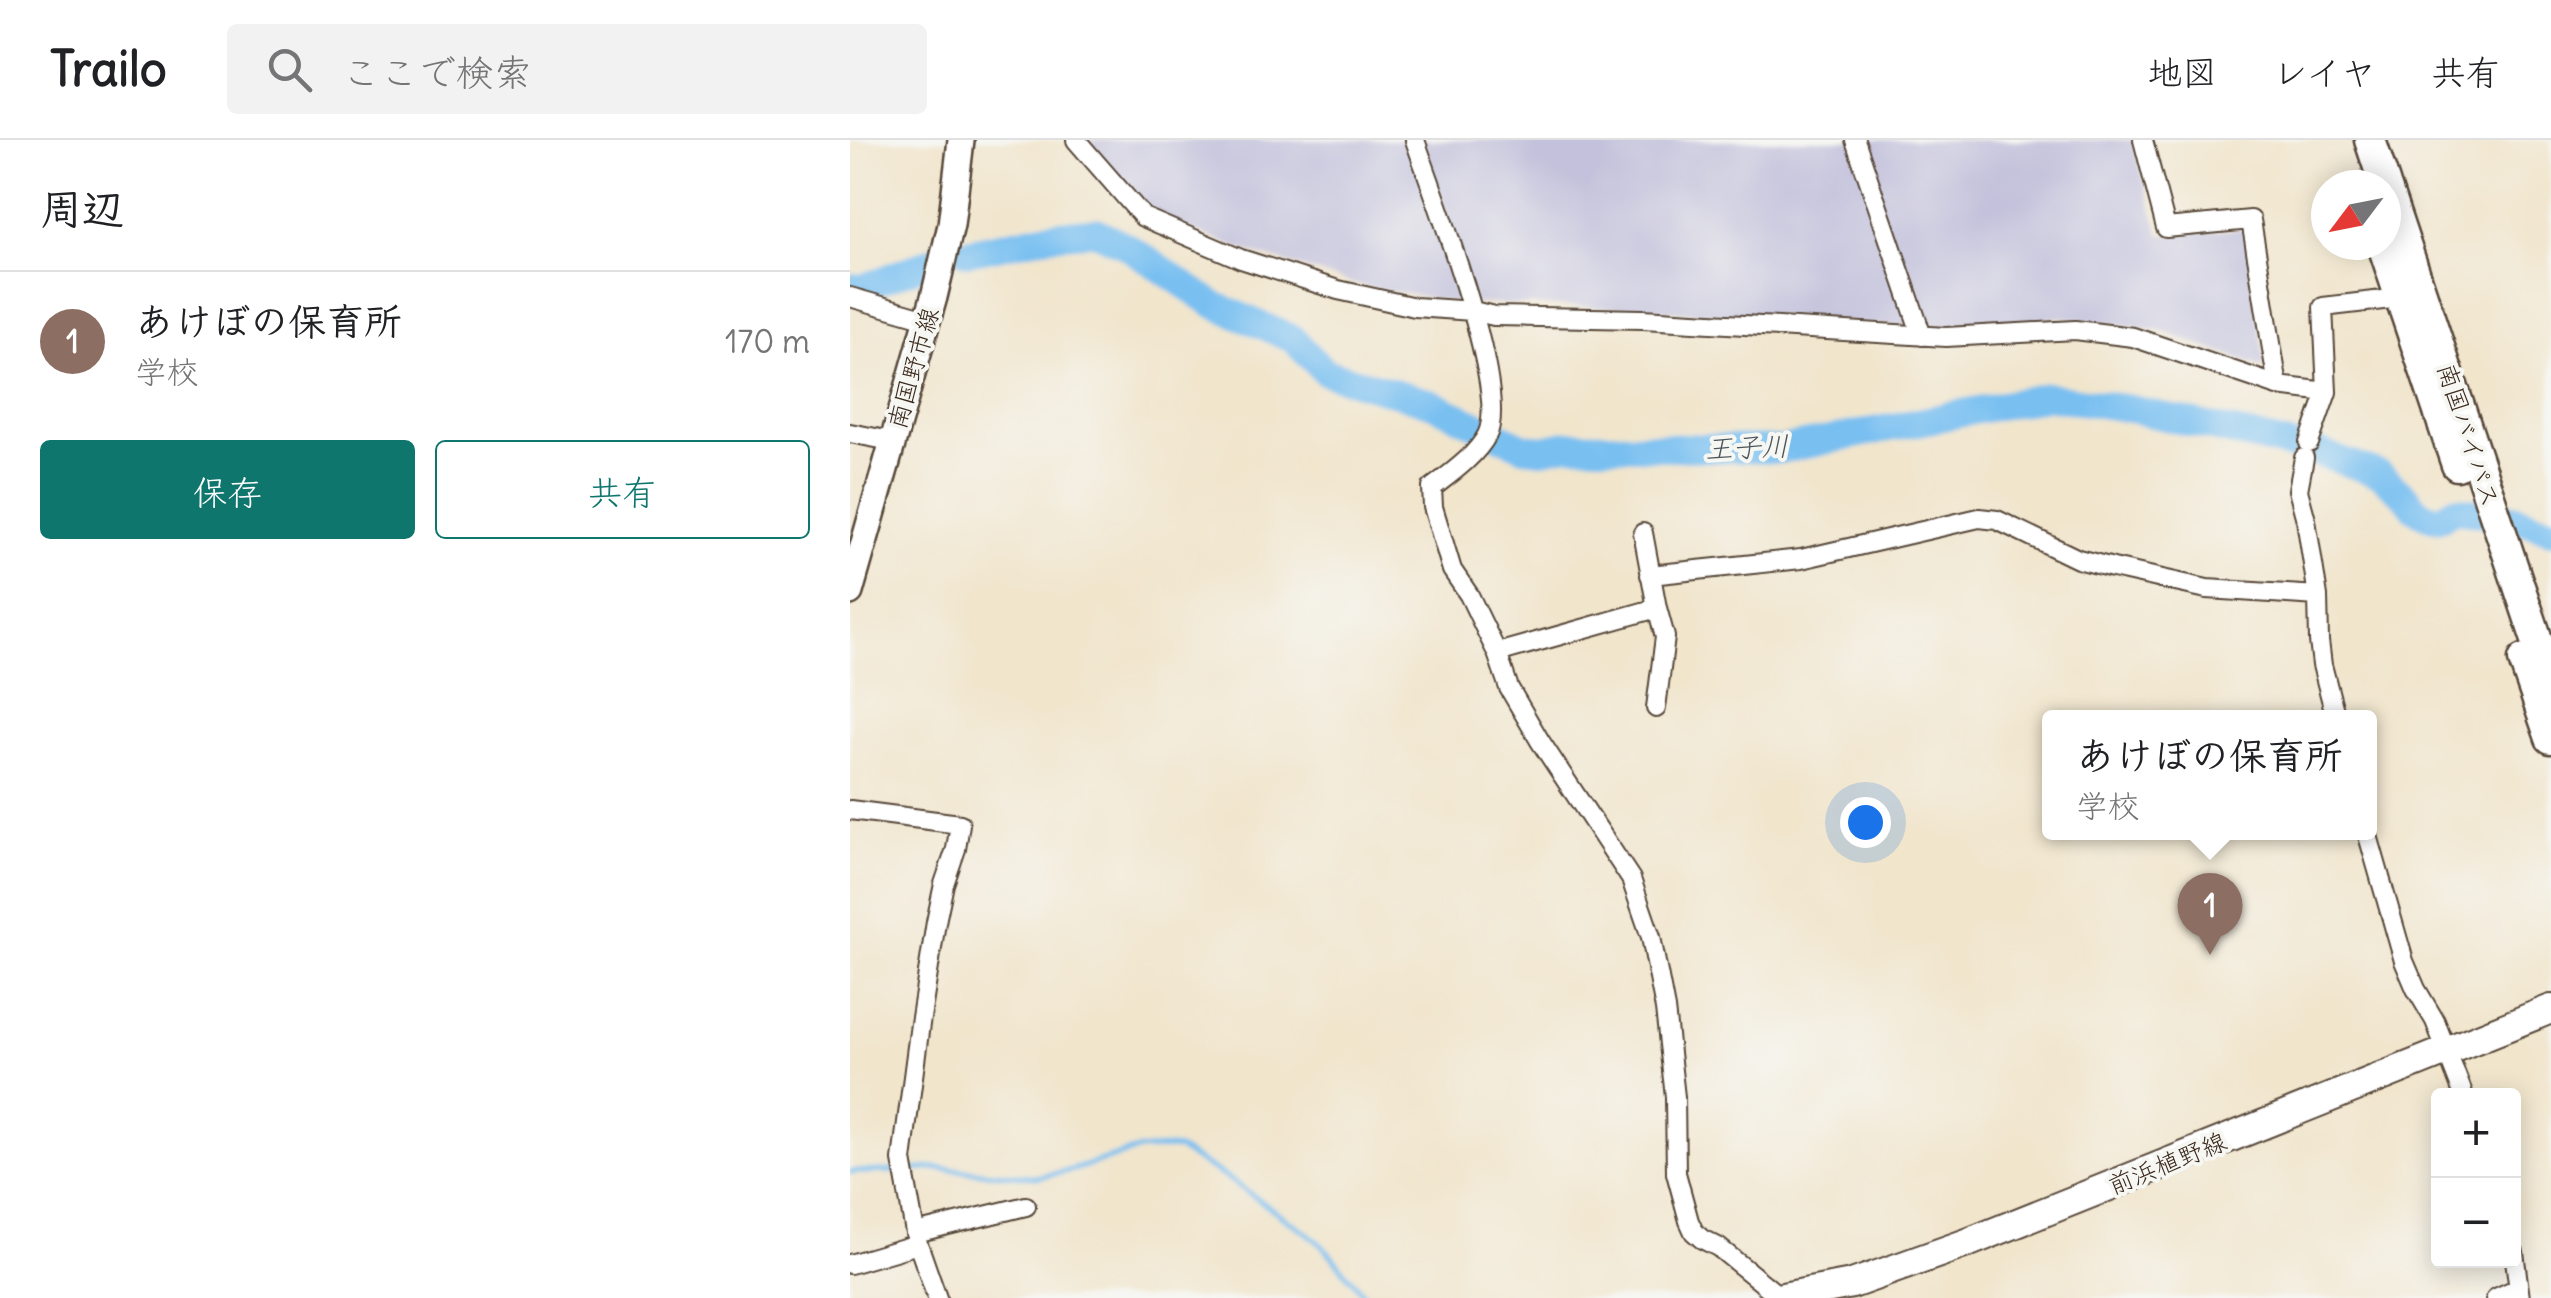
<!DOCTYPE html>
<html lang="ja">
<head>
<meta charset="utf-8">
<style>
	:root { --surface:#fff; --page:#f2f2f2; --text:#202124; --muted:#757577; --line:#e0e0e0; --accent:#0f766e }
	body { margin:0; font-family:Delius,"Klee One",sans-serif; background:var(--page); color:var(--text) }
	.controls { position:absolute; right:30px; bottom:30px; display:grid; overflow:hidden; border-radius:10px; box-shadow:0 5px 25px #0003 }
	.controls button { width:90px; height:90px; display:grid; place-items:center; padding:0; border:0; border-bottom:2px solid var(--line); background:var(--surface); color:var(--text); font:50px sans-serif }
	.compass { position:absolute; left:1461px; top:30px; width:90px; height:90px; border-radius:50%; background:var(--surface); box-shadow:0 5px 25px #0003; rotate:238deg }
	.you { position:absolute; left:1015px; top:682px; width:35px; height:35px; margin:-25px; border:8px solid #fff; border-radius:50%; background:#1a73e8; box-shadow:0 0 0 15px #1a73e833 }
	.badge { display:grid; place-items:center; width:65px; height:65px; border-radius:50%; background:var(--accent); color:#fff; font-size:32px; font-weight:700 }
	.pin { position:absolute; translate:-50% -82px; filter:drop-shadow(0 2px 5px #0008) }
	.pin::after { content:''; position:absolute; top:52px; width:35px; height:30px; background:inherit; clip-path:polygon(0 0,100% 0,50% 100%) }
	.popup { position:absolute; left:1192px; top:570px; width:335px; height:130px; box-sizing:border-box; display:grid; place-content:center; border-radius:10px; background:var(--surface); filter:drop-shadow(0 2px 8px #0005); font-size:32px; white-space:nowrap; color:var(--muted) }
	.popup b { font-size:38px; color:var(--text) }
	.popup::after { content:''; position:absolute; left:50%; top:100%; margin-left:-20px; border:20px solid transparent; border-top-color:var(--surface) }
	.list { margin:0; padding:0; list-style:none }
	h2 { display:flex; justify-content:space-between; align-items:center; height:130px; margin:0; padding:0 40px; font-size:42px }
	h2 small { font-size:32px; font-weight:400; color:var(--muted) }
	.list li { display:grid; grid-template-columns:65px 1fr auto; gap:30px; align-items:center; box-sizing:border-box; height:140px; padding:0 40px; border-top:2px solid var(--line) }
	.list b { display:block; font-size:38px; white-space:nowrap }
	.list p { margin:0; font-size:32px; white-space:nowrap; color:var(--muted) }
	.list em { font-size:32px; font-style:normal; color:var(--muted) }
	.actions { display:flex; gap:20px; padding:30px 40px }
	.actions a { flex:1; padding:22px 0; border:2px solid var(--accent); border-radius:10px; text-align:center; font-size:35px; color:var(--accent) }
	.actions .main { background:var(--accent); color:#fff }
	.icon { flex:none; width:55px; height:55px; fill:none; stroke:currentColor; stroke-width:2; stroke-linecap:round; stroke-linejoin:round }
	.map { position:relative; flex:none; width:1701px; height:1158px; overflow:hidden }
	header { display:flex; align-items:center; gap:60px; box-sizing:border-box; height:140px; padding:0 50px; background:var(--surface); border-bottom:2px solid var(--line) }
	header strong { font-size:48px }
	nav { display:flex; gap:55px; margin-inline-start:auto; font-size:35px }
	.search { width:700px; height:90px; background:var(--page); display:flex; align-items:center; gap:25px; box-sizing:border-box; padding:0 35px; border-radius:10px; color:var(--muted); font-size:38px }
	main { display:flex }
	aside { flex:1; background:var(--surface) }
	.map>svg:first-child { display:block }
	.industrial { fill:#c3c1db }
	.lines { fill:none; stroke-linecap:round; stroke-linejoin:round }
	.stream { stroke:#79c0f1; stroke-width:5 }
	.river { stroke:#79c0f1; stroke-width:28 }
	.minor-casing { stroke:#564638; stroke-width:22 }
	.secondary-casing { stroke:#564638; stroke-width:30 }
	.primary-casing { stroke:#564638; stroke-width:32 }
	.trunk-casing { stroke:#564638; stroke-width:35 }
	.minor { stroke:#fff; stroke-width:18 }
	.secondary { stroke:#fff; stroke-width:25 }
	.primary { stroke:#fff; stroke-width:28 }
	.trunk { stroke:#fff; stroke-width:30 }
	.labels { text-anchor:middle; stroke-width:8; stroke-linejoin:round; paint-order:stroke }
	.street-label { font-size:25px; fill:#3b2a1e; stroke:#f6f6f2 }
	.water-label { font-size:28px; font-style:italic; fill:#4e575d; stroke:#f6f6f2 }
</style>
</head>
<body>
<header>
<strong>Trailo</strong>
<div class="search"><svg class="icon" aria-label="search" viewBox="0 0 24 24"><circle cx="10" cy="10" r="6"/><path d="M15 15l6 6"/></svg>ここで検索</div>
<nav><a>地図</a><a>レイヤ</a><a>共有</a></nav>
</header>
<main>
<aside>
<h2>周辺<small></small></h2>
<ul class="list">
<li><span class="badge" style="background:#8d6e63">1</span><div><b>あけぼの保育所</b><p>学校</p></div><em>170 m</em></li>
</ul>
<div class="actions"><a class="main">保存</a><a>共有</a></div>
</aside>
<div class="map">
<svg width="1701" height="1158" viewBox="0 0 1701 1158">
	<rect width="100%" height="100%" fill="#f6f6f2"/>
	<filter id="ink" filterUnits="userSpaceOnUse"><feTurbulence type="fractalNoise" baseFrequency=".01" numOctaves="2"/><feDisplacementMap in="SourceGraphic" scale="20" xChannelSelector="R" yChannelSelector="G"/><feConvolveMatrix kernelMatrix="1 2 1 2 8 2 1 2 1" color-interpolation-filters="sRGB"/></filter>
	<filter id="wash" filterUnits="userSpaceOnUse"><feTurbulence type="fractalNoise" baseFrequency=".0048" numOctaves="4" result="noise"/><feDisplacementMap in="SourceGraphic" scale="40" xChannelSelector="R" yChannelSelector="G"/><feGaussianBlur stdDeviation="2.25" result="paint"/><feColorMatrix in="noise" values="0 0 0 0 0 0 0 0 0 0 0 0 0 0 0 0 0 1.4 0 .05"/><feComposite in="paint" operator="in"/></filter>
	<g filter="url(#wash)">
		<rect width="100%" height="100%" fill="#f1e5cc"/>
		<!-- industrial -->
		<path class="industrial" d="M239,0H1282L1310,95L1397,88L1415,228L1310,191L1213,177L1094,189L773,168L608,163L507,145L393,110L298,73Z"/>
		<g class="lines">
			<!-- stream -->
			<path class="stream" d="M59,1030L86,1028L188,1037L222,1030L288,1010L317,1008L328,1009L377,1038L460,1095L477,1110L517,1158
				M0,1032L49,1031"/>
			<!-- river -->
			<path class="river" d="M117,112L199,95L246,91L277,106L363,164L443,199L475,232L581,263L674,307L693,309L717,304L930,310L1197,256L1281,269L1466,312L1531,335L1559,360L1565,369L1583,378L1591,377L1605,369L1663,377L1701,390
				M0,147L12,148L86,119"/>
		</g>
	</g>
	<g filter="url(#ink)">
		<g class="lines">
			<defs>
				<path id="minor" d="M226,0L293,77L391,119L488,150L565,167L623,171L644,176L793,179L1096,197L1225,190L1283,197L1428,246L1477,252
					M565,0C583,53 660,250 637,295C626,316 600,334 582,348L583,367L602,430L619,455L647,513L659,548L690,601L781,739L801,797L815,869L825,957L826,1033L839,1081L844,1092L852,1099L868,1107L930,1157
					M1005,0L1072,196
					M1293,0L1316,88L1401,80L1428,246
					M0,157L77,179
					M0,293L41,301
					M1459,303L1477,252L1473,167L1550,158
					M1454,318L1448,350L1456,380L1468,456L1469,501L1472,525L1486,578
					M793,393L807,468L815,497L806,568
					M800,435L951,419L1129,378L1147,380L1228,419L1263,428L1357,449L1468,456
					M647,513L807,468
					M0,670L110,684L106,709L94,744L86,782L70,884L52,1020L66,1098L87,1158
					M1517,692L1554,821L1566,849L1585,881L1614,956
					M65,1093L176,1066
					M1664,1112L1670,1158
					M0,1124L68,1104
					M1646,1158L1668,1148"/>
				<path id="secondary" d="M0,452L84,157L101,85L111,0"/>
				<path id="primary" d="M927,1158L1002,1144L1117,1103L1701,869"/>
				<path id="trunk" d="M1520,0L1535,45
					M1536,48L1701,542
					M1533,105L1607,325
					M1674,520L1701,598"/>
			</defs>
			<!-- minor casing -->
			<use href="#minor" class="minor-casing"/>
			<!-- secondary casing -->
			<use href="#secondary" class="secondary-casing"/>
			<!-- primary casing -->
			<use href="#primary" class="primary-casing"/>
			<!-- trunk casing -->
			<use href="#trunk" class="trunk-casing"/>
			<!-- minor -->
			<use href="#minor" class="minor"/>
			<!-- secondary -->
			<use href="#secondary" class="secondary"/>
			<!-- primary -->
			<use href="#primary" class="primary"/>
			<!-- trunk -->
			<use href="#trunk" class="trunk"/>
		</g>
	</g>
	<g class="labels">
		<!-- street labels -->
		<g class="street-label">
			<text transform="translate(63 228) rotate(-74)" y="9">南国野市線</text>
			<text transform="translate(1619 295) rotate(72)" y="9">南国バイパス</text>
			<text transform="translate(1317 1023) rotate(-22)" y="9">前浜植野線</text>
		</g>
		<!-- water labels -->
		<g class="water-label">
			<text transform="translate(897 307) rotate(-2)" y="10">王子川</text>
		</g>
	</g>
</svg>
<div class="controls">
<button>+</button>
<button>−</button>
</div>
<svg class="compass" viewBox="-18 -18 36 36"><path d="M0-13l5 13h-10z" fill="#e53935"/><path d="M0 13l5-13h-10z" fill="#757577"/></svg>
<div class="you"></div>
<div class="pin badge" style="left:1360px;top:815px;background:#8d6e63">1</div>
<div class="popup"><b>あけぼの保育所</b>学校</div>
</div>
</main>
</body>
</html>
